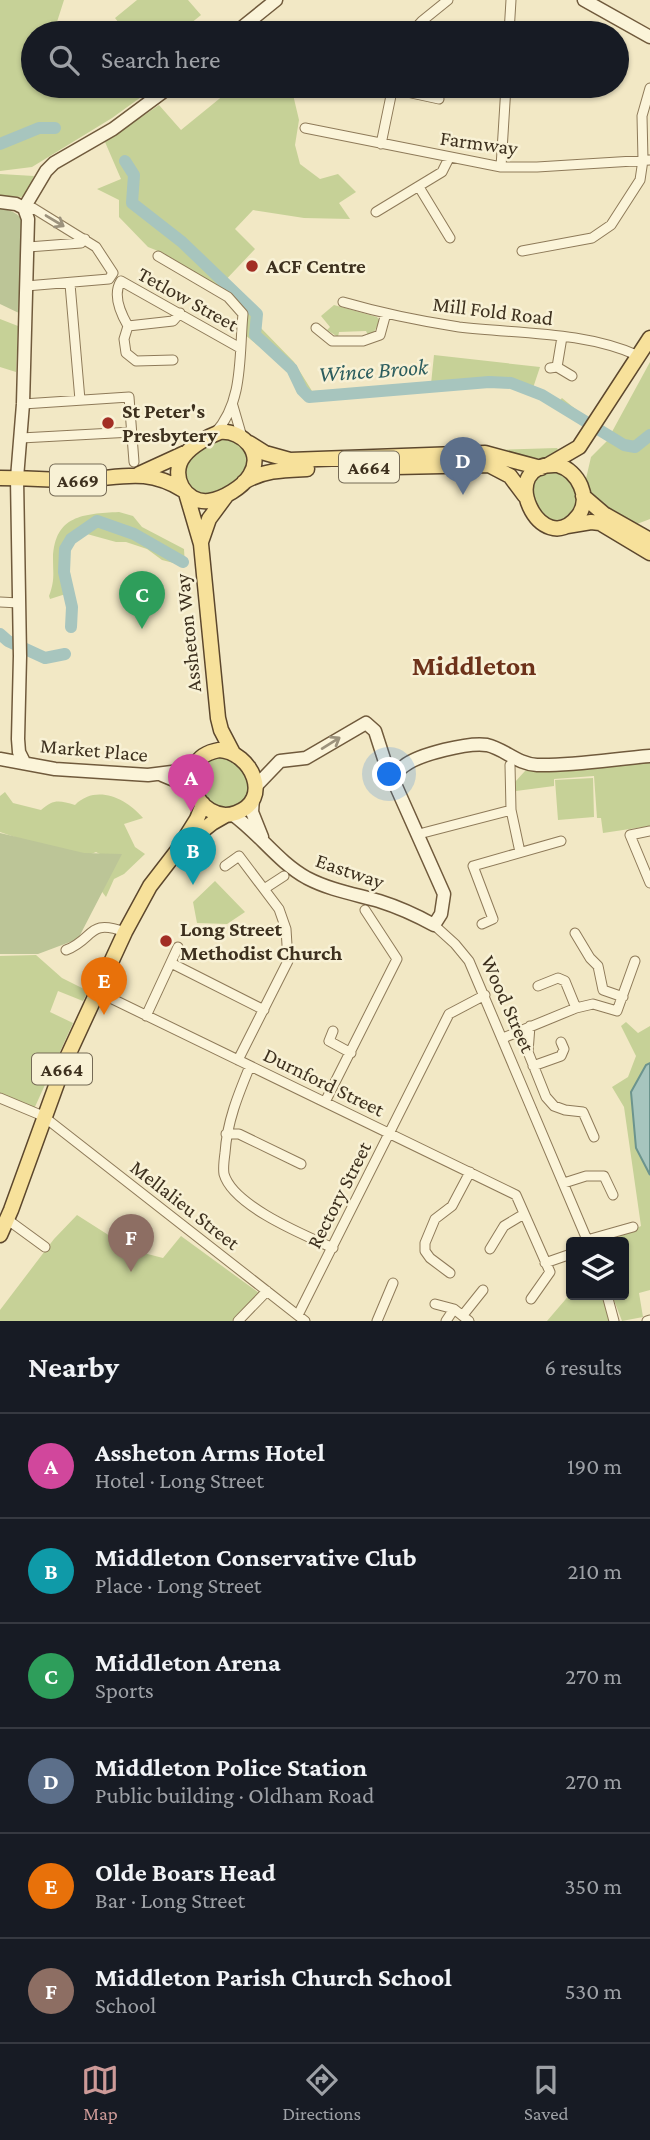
<!DOCTYPE html>
<html lang="en">
<head>
<meta charset="utf-8">
<style>
	:root { --surface:#171b24; --page:#242831; --text:#f1f3f6; --muted:#9ea1a6; --line:#363941; --accent:#cd9a98 }
	body { margin:0; font-family:"Crimson Pro",serif; background:var(--page); color:var(--text) }
	.controls { position:absolute; right:21px; bottom:21px; display:grid; overflow:hidden; border-radius:7px; box-shadow:0 2px 5px #0004 }
	.controls button { width:63px; height:63px; display:grid; place-items:center; padding:0; border:0; border-bottom:2px solid var(--line); background:var(--surface); color:var(--text); font:35px sans-serif }
	.you { position:absolute; left:390px; top:775px; width:24px; height:24px; margin:-18px; border:5px solid #fff; border-radius:50%; background:#1a73e8; box-shadow:0 0 0 10px #1a73e833 }
	.badge { display:grid; place-items:center; width:46px; height:46px; border-radius:50%; background:var(--accent); color:#fff; font-size:23px; font-weight:700 }
	.pin { position:absolute; translate:-50% -58px; filter:drop-shadow(0 2px 4px #0008) }
	.pin::after { content:''; position:absolute; top:37px; width:24px; height:21px; background:inherit; clip-path:polygon(0 0,100% 0,50% 100%) }
	.list { margin:0; padding:0; list-style:none }
	h2 { display:flex; justify-content:space-between; align-items:center; height:91px; margin:0; padding:0 28px; font-size:30px }
	h2 small { font-size:23px; font-weight:400; color:var(--muted) }
	.list li { display:grid; grid-template-columns:46px 1fr auto; gap:21px; align-items:center; box-sizing:border-box; height:105px; padding:0 28px; border-top:2px solid var(--line) }
	.list b { display:block; font-size:26px; white-space:nowrap }
	.list p { margin:0; font-size:23px; white-space:nowrap; color:var(--muted) }
	.list em { font-size:23px; font-style:normal; color:var(--muted) }
	.icon { flex:none; width:38px; height:38px; fill:none; stroke:currentColor; stroke-width:2; stroke-linecap:round; stroke-linejoin:round }
	.map { position:relative; flex:none; width:650px; height:1321px; overflow:hidden }
	.search { position:absolute; background:var(--surface); box-shadow:0 2px 5px #0004; left:21px; right:21px; top:21px; height:77px; display:flex; align-items:center; gap:18px; box-sizing:border-box; padding:0 24px; border-radius:38px; color:var(--muted); font-size:26px }
	.sheet { height:721px; background:var(--surface) }
	nav { display:flex; justify-content:space-around; align-items:center; box-sizing:border-box; height:98px; border-top:2px solid var(--line); background:var(--surface); font-size:19px; color:var(--muted) }
	nav a { display:grid; justify-items:center; gap:4px }
	nav .on { color:var(--accent) }
	.map>svg:first-child { display:block }
	.green { fill:#c6d197 }
	.cemetery { fill:#bcc597 }
	.water { fill:#a7c5be; stroke:#6c948d; stroke-width:2 }
	.lines { fill:none; stroke-linecap:round; stroke-linejoin:round }
	.river { stroke:#a7c5be; stroke-width:12 }
	.street-casing { stroke:#8e7a59; stroke-width:11 }
	.secondary-casing { stroke:#705a3c; stroke-width:15 }
	.primary-casing { stroke:#5c472d; stroke-width:17 }
	.street { stroke:#fbf4d9; stroke-width:9 }
	.secondary { stroke:#fbf4d9; stroke-width:12 }
	.primary { stroke:#f7e19b; stroke-width:14 }
	.oneway { stroke:#9c927c }
	.poi-dot { fill:#a22e24; stroke:#f8f1d5; stroke-width:2.5 }
	.labels { text-anchor:middle; stroke-width:5; stroke-linejoin:round; paint-order:stroke }
	.shield { fill:#f8f1d5; stroke:#756a55; stroke-width:2 }
	.shield-label { font-size:19px; font-weight:bold; fill:#3d301e }
	.street-label { font-size:21px; fill:#3d301e; stroke:#f8f1d5 }
	.poi-label { font-size:21px; font-weight:bold; fill:#3d301e; stroke:#f8f1d5; text-anchor:start }
	.water-label { font-size:23px; font-style:italic; fill:#2c5d5e; stroke:#f8f1d5 }
	.district-label { font-size:28px; font-weight:bold; fill:#6d321a; stroke:#f8f1d5 }
</style>
</head>
<body>
<div class="map">
<svg width="650" height="1321" viewBox="0 0 650 1321">
	<rect width="100%" height="100%" fill="#f2e8c5"/>
	<!-- green -->
	<path class="green" d="M0,0H64L56,25L113,33H33V86L155,87L112,118L32,167L0,171Z
		M137,0H188L201,15L179,33H127L115,18Z
		M235,86H291L299,120L295,145L300,164L320,179L338,174L356,192L339,203L350,219L304,218L253,210L235,229L255,249L219,287L163,253L148,247L119,217V200L97,189L121,179L105,142L159,105L181,130Z
		M0,174L34,176L25,197L0,196Z
		M248,302L259,315L258,325L294,362L312,391L431,384L434,355L540,367L533,388L558,402L562,398L585,417L582,421C557,405 531,387 501,384C481,382 459,386 439,388L438,391L321,398L302,394L286,368L245,335L243,312Z
		M334,305L377,317L380,321L374,332L368,335L366,331L339,332L338,337L327,330L330,327L321,316Z
		M0,319L18,326L16,372L0,367Z
		M650,362V519L637,524C612,514 599,507 585,483L591,457L607,441Z
		M221,437L239,441L249,456C244,484 229,487 205,496L187,487L183,473L191,456Z
		M557,448L560,453C537,464 518,456 496,450Z
		M547,471C588,474 586,528 546,519L533,502C533,486 533,479 547,471Z
		M119,512L133,516L142,527L184,549L185,566L162,560L147,549L126,542H116L87,534L75,539L68,553L72,592L50,599L49,596C55,580 53,574 53,558C55,515 83,514 119,512Z
		M224,756L245,770C246,776 251,786 249,792C248,798 244,801 239,804C217,818 203,797 196,777L205,761Z
		M650,761V826L603,833L601,818H597L594,776L554,779V786L516,791L515,782L525,771Z
		M593,778L594,817L558,820L555,780Z
		M5,792L13,803L41,810C53,799 59,800 75,805C96,784 126,798 143,818L124,824L135,847L145,854L124,874L114,879L106,897L97,885L108,858L96,852L79,859L0,832V796Z
		M215,881L245,912L227,924L197,923L193,902Z
		M36,955L62,978L88,991L83,1001L58,991L50,1012L73,1023L34,1109L0,1094V956Z
		M626,1022L638,1033L650,1026V1063L646,1065L636,1148L650,1175V1290L639,1293L643,1317L622,1321L612,1295H624V1242H607L641,1226L624,1107L612,1087L628,1077L636,1056L621,1026Z
		M77,1215L132,1250L163,1258L181,1236L259,1293L232,1321H0V1310L54,1239Z
		M571,1293V1295H603L611,1321H547Z"/>
	<!-- cemetery -->
	<path class="cemetery" d="M0,208C13,211 19,213 25,225L21,314L0,304Z
		M0,833L84,853L122,854L78,939L38,954H0Z"/>
	<!-- water -->
	<path class="water" d="M650,1063V1175L636,1148L631,1092L646,1065Z"/>
	<g class="lines">
		<!-- river -->
		<path class="river" d="M0,144L39,128H55
			M125,161L134,175L132,203L182,242L257,314L255,335L292,369L302,390L309,397L489,382L511,383L542,395L624,445L635,447L650,435
			M71,627L72,607L64,572L65,549L71,539L97,521L134,534L183,562
			M0,634L8,641L45,658L65,654"/>
		<defs>
			<path id="street" d="M411,33L422,21L448,0
				M509,33L511,0
				M393,89L439,99
				M305,128L501,167H537L650,160
				M381,144L393,86
				M501,167L506,86
				M419,187L450,238
				M26,211L33,208L96,247L113,273L109,279L26,286
				M376,212L442,172L449,158
				M28,247L81,243L85,239
				M522,251L592,238L611,225L640,180L643,160L642,116L650,88
				M158,256L228,297L243,314C239,354 244,402 215,433
				M70,284L80,400
				M343,302C381,313 420,321 459,327C518,334 584,331 639,356
				M128,326C121,314 112,295 121,281L240,348
				M128,326L124,339L126,353L136,361L173,360
				M128,326L173,321L180,313
				M316,328L332,341H363L380,335L386,313
				M557,367L562,337
				M550,368L557,367L572,376
				M23,404L129,397L134,462
				M233,406L242,437
				M21,438L132,432
				M0,602L19,603
				M510,765L511,810L520,852
				M650,831L630,835L650,883
				M419,834L511,810
				M225,866L239,856L279,909L286,929L288,961L238,1060
				M264,889L284,876
				M482,924L493,919L473,866L561,841
				M434,925L455,944L469,961L588,1242
				M575,933L590,958L598,966L603,990L623,997
				M66,950C95,939 87,918 125,932
				M171,963L264,1010
				M538,986L558,978L565,981L576,1008
				M98,992L516,1195L550,1272L531,1299
				M146,1016L178,947
				M530,1026L528,1052L546,1097L554,1106L565,1110L583,1112L594,1137
				M333,1031L329,1041L351,1053
				M503,1038L576,1008L593,1004L617,1011L635,961
				M250,1066C238,1095 227,1122 225,1153C224,1160 223,1168 224,1174C233,1206 304,1235 333,1248
				M533,1066L561,1056L564,1049L561,1042
				M0,1098L43,1116L305,1321
				M325,1102L397,959L365,910
				M226,1134H239L301,1164
				M564,1183L586,1176H604L613,1195
				M8,1220L45,1247
				M587,1240L633,1227
				M490,1249L504,1226L524,1214
				M545,1263L568,1255
				M450,1273L430,1258L425,1251V1243L435,1219L452,1206L470,1172
				M607,1295L614,1321
				M435,1304L454,1309L469,1321
				M298,1315L449,1014L485,995
				M463,1315L483,1290
				M238,1321L267,1291
				M377,1321L393,1283
				M446,1321L454,1309
				M647,1321L650,1320"/>
			<path id="secondary" d="M584,0L650,37
				M235,33L276,0
				M0,202L16,204L24,208
				M24,208L28,219L23,404L17,478L20,656L18,739L19,752L24,762
				M24,208L46,171L54,163L113,129L171,86
				M0,759L55,769L148,775L180,771L195,765
				M162,775L193,788
				M256,786L280,761L306,758L366,723L375,731L385,762L398,772
				M253,798L252,812L262,837
				M232,814C259,833 278,862 307,878C330,890 354,894 379,901C398,907 416,915 434,925L441,914L444,894L395,784C395,777 397,770 404,766C419,754 469,742 487,745C505,749 517,764 537,765C574,766 613,759 650,756"/>
			<path id="primary" d="M220,432C243,430 264,453 250,475C243,487 223,499 209,501C185,504 169,475 184,456C191,446 209,436 220,432Z
				M249,443L265,453L290,460L485,453L541,468
				M548,465L579,447L650,338
				M558,465C578,471 592,498 578,516C542,563 492,461 558,465Z
				M348,468L489,465L510,476L525,496
				M139,474L187,452
				M0,478C26,478 51,480 77,480C119,479 144,466 183,490
				M244,482C264,470 284,470 307,469
				M186,493L201,544L218,718L221,730L233,753
				M583,496L604,514L650,540
				M567,526L591,522L600,523L650,553
				M201,542L209,519L226,496
				M219,750C252,752 273,800 236,813C198,827 168,759 219,750Z
				M187,843L212,823L226,815
				M0,1235L11,1210L64,1064L125,932L150,886L177,851L197,819L203,804"/>
		</defs>
		<!-- street casing -->
		<use href="#street" class="street-casing"/>
		<!-- secondary casing -->
		<use href="#secondary" class="secondary-casing"/>
		<!-- primary casing -->
		<use href="#primary" class="primary-casing"/>
		<!-- street -->
		<use href="#street" class="street"/>
		<!-- secondary -->
		<use href="#secondary" class="secondary"/>
		<!-- primary -->
		<use href="#primary" class="primary"/>
	</g>
	<!-- one-way arrows -->
	<defs><path id="oneway-shaft" d="M-6 0H5M1.5-3L5.5 0L1.5 3" fill="none" stroke-width="1.6" stroke-linecap="round" stroke-linejoin="round" transform="scale(1.75)"/></defs>
	<g class="oneway">
		<use href="#oneway-shaft" transform="translate(55 221) rotate(31)"/>
		<use href="#oneway-shaft" transform="translate(331 743) rotate(-32)"/>
	</g>
	<!-- markers -->
	<g class="poi-dot">
		<circle cx="252" cy="266" r="7"/>
		<circle cx="108" cy="423" r="7"/>
		<circle cx="166" cy="941" r="7"/>
	</g>
	<g class="labels">
		<!-- shield labels -->
		<g class="shield">
			<rect x="339" y="451.5" width="60" height="31" rx="5"/>
			<rect x="50" y="464.5" width="56" height="31" rx="5"/>
			<rect x="32" y="1053.5" width="60" height="31" rx="5"/>
		</g>
		<g class="shield-label">
			<text x="369" y="474">A664</text>
			<text x="78" y="487">A669</text>
			<text x="62" y="1076">A664</text>
		</g>
		<!-- street labels -->
		<g class="street-label">
			<text transform="translate(479 143) rotate(8)" y="7">Farmway</text>
			<text transform="translate(188 299) rotate(29)" y="7">Tetlow Street</text>
			<text transform="translate(493 311) rotate(7)" y="7">Mill Fold Road</text>
			<text transform="translate(188 633) rotate(-96)" y="7">Assheton Way</text>
			<text transform="translate(94 750) rotate(5)" y="7">Market Place</text>
			<text transform="translate(350 871) rotate(19)" y="7">Eastway</text>
			<text transform="translate(508 1004) rotate(66)" y="7">Wood Street</text>
			<text transform="translate(324 1082) rotate(26)" y="7">Durnford Street</text>
			<text transform="translate(339 1195) rotate(-63)" y="7">Rectory Street</text>
			<text transform="translate(185 1205) rotate(38)" y="7">Mellalieu Street</text>
		</g>
		<!-- poi labels -->
		<g class="poi-label">
			<text x="266" y="273">ACF Centre</text>
			<text x="122" y="418">St Peter's<tspan x="122" dy="24">Presbytery</tspan></text>
			<text x="180" y="936">Long Street<tspan x="180" dy="24">Methodist Church</tspan></text>
		</g>
		<!-- water labels -->
		<g class="water-label">
			<text transform="translate(373 370) rotate(-4)" y="8">Wince Brook</text>
		</g>
		<!-- district labels -->
		<g class="district-label">
			<text x="474" y="675">Middleton</text>
		</g>
	</g>
</svg>
<div class="controls">
<button><svg class="icon" aria-label="layers" viewBox="0 0 24 24"><path d="M12 4l9 5-9 5-9-5zM3 14l9 5 9-5"/></svg></button>
</div>
<div class="you"></div>
<div class="pin badge" style="left:191px;top:812px;background:#d1479c">A</div>
<div class="pin badge" style="left:193px;top:885px;background:#0f9aa8">B</div>
<div class="pin badge" style="left:142px;top:629px;background:#2e9e5b">C</div>
<div class="pin badge" style="left:463px;top:495px;background:#5c6f8a">D</div>
<div class="pin badge" style="left:104px;top:1015px;background:#e8710a">E</div>
<div class="pin badge" style="left:131px;top:1272px;background:#8d6e63">F</div>
<div class="search"><svg class="icon" aria-label="search" viewBox="0 0 24 24"><circle cx="10" cy="10" r="6"/><path d="M15 15l6 6"/></svg>Search here</div>
</div>
<section class="sheet">
<h2>Nearby<small>6 results</small></h2>
<ul class="list">
<li><span class="badge" style="background:#d1479c">A</span><div><b>Assheton Arms Hotel</b><p>Hotel · Long Street</p></div><em>190 m</em></li>
<li><span class="badge" style="background:#0f9aa8">B</span><div><b>Middleton Conservative Club</b><p>Place · Long Street</p></div><em>210 m</em></li>
<li><span class="badge" style="background:#2e9e5b">C</span><div><b>Middleton Arena</b><p>Sports</p></div><em>270 m</em></li>
<li><span class="badge" style="background:#5c6f8a">D</span><div><b>Middleton Police Station</b><p>Public building · Oldham Road</p></div><em>270 m</em></li>
<li><span class="badge" style="background:#e8710a">E</span><div><b>Olde Boars Head</b><p>Bar · Long Street</p></div><em>350 m</em></li>
<li><span class="badge" style="background:#8d6e63">F</span><div><b>Middleton Parish Church School</b><p>School</p></div><em>530 m</em></li>
</ul>
</section>
<nav>
<a class="on"><svg class="icon" aria-label="map" viewBox="0 0 24 24"><path d="M3 6l6-2 6 2 6-2v14l-6 2-6-2-6 2zM9 4v14M15 6v14"/></svg>Map</a>
<a><svg class="icon" aria-label="directions" viewBox="0 0 24 24"><path d="M12 3l9 9-9 9-9-9zM9 14v-3h6M13 9l2 2-2 2"/></svg>Directions</a>
<a><svg class="icon" aria-label="saved" viewBox="0 0 24 24"><path d="M7 4h10v16l-5-4-5 4z"/></svg>Saved</a>
</nav>
</body>
</html>
